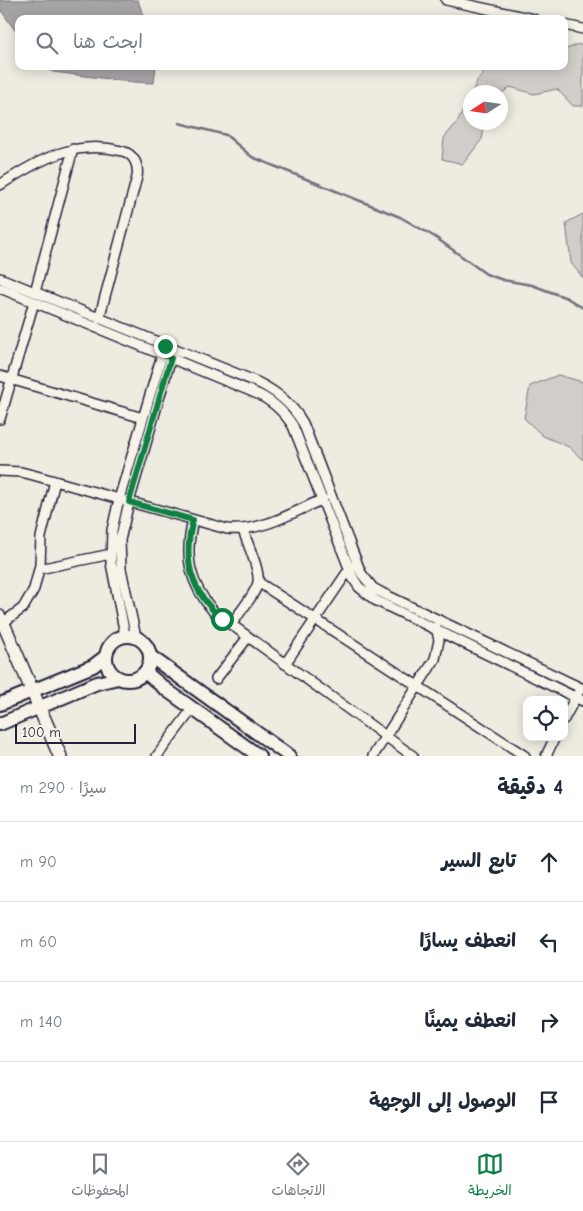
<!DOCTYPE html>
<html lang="ar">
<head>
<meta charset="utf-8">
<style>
	:root { --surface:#fff; --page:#f2f2f3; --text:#1f2937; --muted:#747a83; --line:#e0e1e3; --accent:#0b8043 }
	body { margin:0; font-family:"Comic Neue","Playpen Sans Arabic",sans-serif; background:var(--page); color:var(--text); direction:rtl }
	.controls { position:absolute; right:15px; bottom:15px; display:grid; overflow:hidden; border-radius:10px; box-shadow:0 2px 12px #0003 }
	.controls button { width:45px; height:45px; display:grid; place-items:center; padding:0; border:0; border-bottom:1px solid var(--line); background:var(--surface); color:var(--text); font:25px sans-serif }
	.compass { position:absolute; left:463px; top:85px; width:45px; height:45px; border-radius:50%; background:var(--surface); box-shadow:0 2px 12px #0003; rotate:258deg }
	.scale { position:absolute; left:15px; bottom:12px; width:121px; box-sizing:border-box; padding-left:5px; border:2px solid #22223b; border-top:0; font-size:14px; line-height:18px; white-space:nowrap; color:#22223b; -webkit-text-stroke:4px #f7f3e8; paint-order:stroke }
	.stop { position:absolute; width:15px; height:15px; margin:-11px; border:4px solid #0b8043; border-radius:50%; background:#fff }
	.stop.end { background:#0b8043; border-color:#fff; box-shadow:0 1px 5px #0008 }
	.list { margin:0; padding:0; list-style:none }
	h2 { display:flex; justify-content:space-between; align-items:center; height:65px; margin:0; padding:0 20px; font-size:21px }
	h2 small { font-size:16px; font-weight:400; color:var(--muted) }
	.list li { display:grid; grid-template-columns:32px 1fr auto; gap:15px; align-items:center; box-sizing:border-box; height:80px; padding:0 20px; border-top:1px solid var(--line) }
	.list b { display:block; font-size:19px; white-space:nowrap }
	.list em { font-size:16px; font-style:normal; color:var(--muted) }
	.icon { flex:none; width:28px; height:28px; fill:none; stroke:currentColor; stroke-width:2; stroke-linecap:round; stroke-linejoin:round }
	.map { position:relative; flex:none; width:583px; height:756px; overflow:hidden; direction:ltr }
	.search { position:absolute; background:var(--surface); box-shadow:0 2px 12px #0003; left:15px; right:15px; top:15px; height:55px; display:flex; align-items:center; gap:12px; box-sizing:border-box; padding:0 18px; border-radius:10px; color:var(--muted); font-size:19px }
	.sheet { height:385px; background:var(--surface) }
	nav { display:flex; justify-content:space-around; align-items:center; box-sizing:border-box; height:70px; border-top:1px solid var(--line); background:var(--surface); font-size:14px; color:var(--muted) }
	nav a { display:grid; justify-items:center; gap:2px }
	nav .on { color:var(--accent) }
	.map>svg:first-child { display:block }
	.green { fill:#d1cdc9; stroke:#7a7882 }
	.water { fill:#a6a3a6; stroke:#716f7b }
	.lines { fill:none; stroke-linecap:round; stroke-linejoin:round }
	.stream { stroke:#716f7b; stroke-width:2.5 }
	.street-casing { stroke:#22223b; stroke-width:12 }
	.secondary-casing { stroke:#22223b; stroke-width:16 }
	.street { stroke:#f7f3e8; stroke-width:9 }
	.secondary { stroke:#f7f3e8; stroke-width:12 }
	.route { stroke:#0b8043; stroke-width:6 }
</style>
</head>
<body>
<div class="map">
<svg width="583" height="756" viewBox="0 0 583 756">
	<rect width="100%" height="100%" fill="#eeebe1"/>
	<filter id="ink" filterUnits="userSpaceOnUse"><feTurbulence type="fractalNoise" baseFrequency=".02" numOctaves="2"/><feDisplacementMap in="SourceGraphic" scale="10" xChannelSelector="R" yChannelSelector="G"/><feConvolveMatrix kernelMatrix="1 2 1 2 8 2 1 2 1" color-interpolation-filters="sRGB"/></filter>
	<g filter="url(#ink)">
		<!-- green -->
		<path class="green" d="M579,44L583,47V106H573L557,89L534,94L510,87L501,94L500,92H472L477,81L490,66H564V50Z
			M470,95V122L485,123L482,139L463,164L442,159L444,138L458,121Z
			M583,214V278L571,263L566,223Z
			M558,375L583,382V460L569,447L543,436L524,418L530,386Z"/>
		<!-- water -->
		<path class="water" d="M0,0H138L144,19H19V36L0,9Z
			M43,66H156L154,83L133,82L53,72Z"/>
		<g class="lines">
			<!-- stream -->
			<path class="stream" d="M179,123L226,135L252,157L400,217L435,237L486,274L503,280L532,285L567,298L583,308"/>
			<defs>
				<path id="street" d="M446,0L534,19
					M564,25L583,29
					M0,185C38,160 75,139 122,151C134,154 139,165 137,177L99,319
					M0,278L257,382C277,392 291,403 303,423L361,573L373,588L382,593L583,689
					M0,288L253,392C270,399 283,410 293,426L353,578L359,587L375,600L583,701
					M35,292L73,149
					M0,376L143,418
					M0,419L34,302
					M0,471L21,472L33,475L227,529C261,532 292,513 323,499
					M193,520C184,557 189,583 214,612L413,756
					M39,569L111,554
					M258,582L525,756
					M0,625L23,608L34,589L40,565L41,537L55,481
					M231,625C238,614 256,594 258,582C260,569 247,543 243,530
					M125,635L111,563L112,530L119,499L164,348
					M136,637L121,569L120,540L129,502L172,354
					M285,664L346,574L354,566
					M216,679L248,637
					M564,719L578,693
					M58,756L2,624L0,615L5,623L62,756
					M157,756L193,708
					M373,756L435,659L439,640L436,627
					M546,756L555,737"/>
				<path id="secondary" d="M106 658a22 22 0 1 1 44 0a22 22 0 1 1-44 0Z
					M150,656L289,756
					M145,672L168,691L259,756
					M0,704L93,666L105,657
					M0,724L97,683L118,678"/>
			</defs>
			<!-- street casing -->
			<use href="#street" class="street-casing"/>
			<!-- secondary casing -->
			<use href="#secondary" class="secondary-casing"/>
			<!-- street -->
			<use href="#street" class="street"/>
			<!-- secondary -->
			<use href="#secondary" class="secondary"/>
		</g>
	</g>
	<g class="lines" filter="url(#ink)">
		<!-- route -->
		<path class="route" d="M165,346L162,354L171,358L129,502L193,520C182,561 191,591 222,619"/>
	</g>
</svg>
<div class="controls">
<button><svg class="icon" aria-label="locate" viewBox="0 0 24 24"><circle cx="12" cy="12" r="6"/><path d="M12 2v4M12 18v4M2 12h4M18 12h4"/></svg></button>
</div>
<svg class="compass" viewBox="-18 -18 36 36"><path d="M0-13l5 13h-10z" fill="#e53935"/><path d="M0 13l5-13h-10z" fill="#747a83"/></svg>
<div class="scale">100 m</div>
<div class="stop" style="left:222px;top:619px"></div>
<div class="stop end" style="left:165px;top:346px"></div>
<div class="search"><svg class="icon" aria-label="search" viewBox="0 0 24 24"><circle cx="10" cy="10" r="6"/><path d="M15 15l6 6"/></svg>ابحث هنا</div>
</div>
<section class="sheet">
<h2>4 دقيقة<small>سيرًا · 290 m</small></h2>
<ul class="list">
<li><svg class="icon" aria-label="ahead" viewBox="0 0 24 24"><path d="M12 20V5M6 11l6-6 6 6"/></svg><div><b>تابع السير</b></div><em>90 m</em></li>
<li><svg class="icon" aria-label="left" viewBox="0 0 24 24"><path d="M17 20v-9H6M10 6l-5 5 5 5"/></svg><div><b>انعطف يسارًا</b></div><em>60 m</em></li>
<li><svg class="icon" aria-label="right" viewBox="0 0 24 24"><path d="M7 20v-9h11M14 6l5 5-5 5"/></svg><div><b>انعطف يمينًا</b></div><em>140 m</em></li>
<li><svg class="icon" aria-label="arrive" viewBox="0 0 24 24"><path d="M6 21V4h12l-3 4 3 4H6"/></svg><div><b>الوصول إلى الوجهة</b></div></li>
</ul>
</section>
<nav>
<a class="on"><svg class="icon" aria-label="map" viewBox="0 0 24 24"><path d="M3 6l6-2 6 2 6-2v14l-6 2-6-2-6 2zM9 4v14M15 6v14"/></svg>الخريطة</a>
<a><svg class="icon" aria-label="directions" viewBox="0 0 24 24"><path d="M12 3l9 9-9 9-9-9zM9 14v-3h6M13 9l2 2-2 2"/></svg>الاتجاهات</a>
<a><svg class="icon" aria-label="saved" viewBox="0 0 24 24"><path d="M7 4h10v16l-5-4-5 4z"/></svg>المحفوظات</a>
</nav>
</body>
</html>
